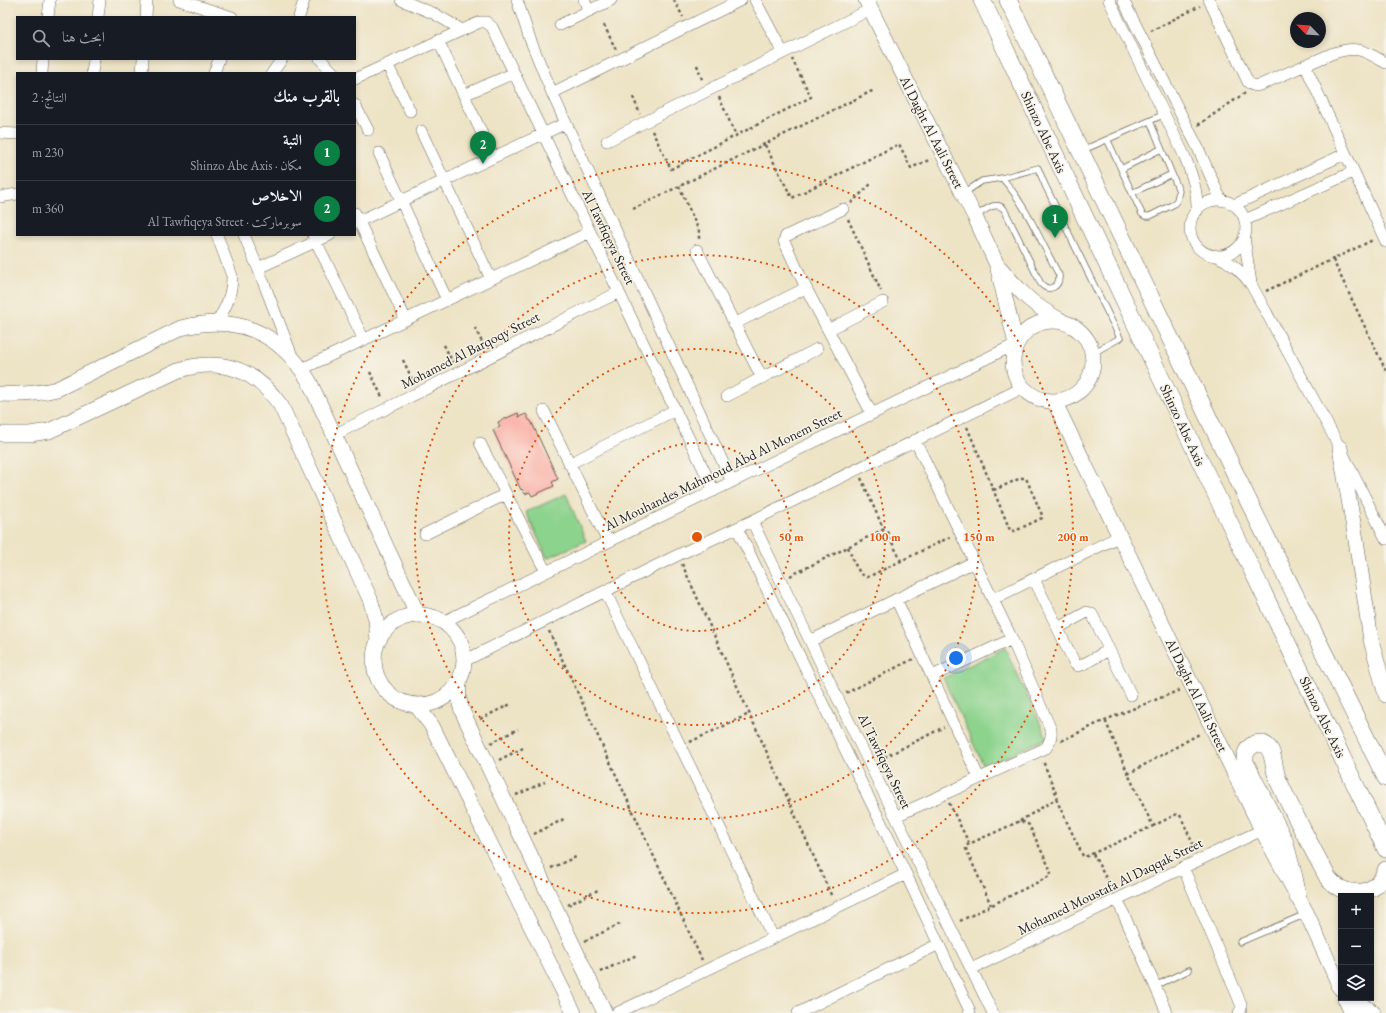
<!DOCTYPE html>
<html lang="ar">
<head>
<meta charset="utf-8">
<style>
	:root { --surface:#171b24; --page:#242831; --text:#f1f3f6; --muted:#9ea1a6; --line:#363941; --accent:#0b8043 }
	body { margin:0; font-family:"EB Garamond",Amiri,serif; background:var(--page); color:var(--text); direction:rtl }
	.controls { position:absolute; right:12px; bottom:12px; display:grid; overflow:hidden; border-radius:0px; box-shadow:0 2px 6px #0003 }
	.controls button { width:36px; height:36px; display:grid; place-items:center; padding:0; border:0; border-bottom:1px solid var(--line); background:var(--surface); color:var(--text); font:20px sans-serif }
	.compass { position:absolute; left:1290px; top:12px; width:36px; height:36px; border-radius:50%; background:var(--surface); box-shadow:0 2px 6px #0003; rotate:295deg }
	.you { position:absolute; left:956px; top:658px; width:14px; height:14px; margin:-10px; border:3px solid #fff; border-radius:50%; background:#1a73e8; box-shadow:0 0 0 6px #1a73e833 }
	.badge { display:grid; place-items:center; width:26px; height:26px; border-radius:50%; background:var(--accent); color:#fff; font-size:13px; font-weight:700 }
	.pin { position:absolute; translate:-50% -33px; filter:drop-shadow(0 1px 2px #0008) }
	.pin::after { content:''; position:absolute; top:21px; width:14px; height:12px; background:inherit; clip-path:polygon(0 0,100% 0,50% 100%) }
	.list { margin:0; padding:0; list-style:none }
	h2 { display:flex; justify-content:space-between; align-items:center; height:52px; margin:0; padding:0 16px; font-size:17px }
	h2 small { font-size:13px; font-weight:400; color:var(--muted) }
	.list li { display:grid; grid-template-columns:26px 1fr auto; gap:12px; align-items:center; box-sizing:border-box; height:56px; padding:0 16px; border-top:1px solid var(--line) }
	.list b { display:block; font-size:15px; white-space:nowrap }
	.list p { margin:0; font-size:13px; white-space:nowrap; color:var(--muted) }
	.list em { font-size:13px; font-style:normal; color:var(--muted) }
	.icon { flex:none; width:22px; height:22px; fill:none; stroke:currentColor; stroke-width:2; stroke-linecap:round; stroke-linejoin:round }
	.map { position:relative; flex:none; width:1386px; height:1013px; overflow:hidden; direction:ltr }
	.search { position:absolute; background:var(--surface); box-shadow:0 2px 6px #0003; left:16px; top:16px; width:340px; height:44px; display:flex; align-items:center; gap:10px; box-sizing:border-box; padding:0 14px; border-radius:0px; color:var(--muted); font-size:15px }
	.panel { position:absolute; background:var(--surface); box-shadow:0 2px 6px #0003; left:16px; top:72px; width:340px; height:164px; border-radius:0px; direction:rtl }
	.map>svg:first-child { display:block }
	.green { fill:#8cd38d; stroke:#547854 }
	.building { fill:#fbaaa1 }
	.lines { fill:none; stroke-linecap:round; stroke-linejoin:round }
	.lane-casing { stroke:#656257; stroke-width:7 }
	.street-casing { stroke:#656257; stroke-width:12 }
	.secondary-casing { stroke:#656257; stroke-width:16 }
	.primary-casing { stroke:#656257; stroke-width:18 }
	.path { stroke:#656257; stroke-width:2.5; stroke-dasharray:3 3; stroke-linecap:butt }
	.lane { stroke:#fff; stroke-width:5.5 }
	.street { stroke:#fff; stroke-width:11 }
	.secondary { stroke:#fff; stroke-width:15 }
	.primary { stroke:#fff; stroke-width:17 }
	.ring { fill:none; stroke:#de560d; stroke-width:2; stroke-dasharray:2 4 }
	.labels { text-anchor:middle; stroke-width:3; stroke-linejoin:round; paint-order:stroke }
	.street-label { font-size:14px; fill:#1c1c1c; stroke:#f7f3e8 }
	.centre { fill:#de560d; stroke:#f7f3e8; stroke-width:2 }
	.ring-label { font-size:12px; text-anchor:middle; font-weight:bold; fill:#de560d; stroke:#f7f3e8; stroke-width:3; stroke-linejoin:round; paint-order:stroke }
</style>
</head>
<body>
<div class="map">
<svg width="1386" height="1013" viewBox="0 0 1386 1013">
	<rect width="100%" height="100%" fill="#f7f3e8"/>
	<filter id="ink" filterUnits="userSpaceOnUse"><feTurbulence type="fractalNoise" baseFrequency=".025" numOctaves="2"/><feDisplacementMap in="SourceGraphic" scale="8" xChannelSelector="R" yChannelSelector="G"/><feConvolveMatrix kernelMatrix="1 2 1 2 8 2 1 2 1" color-interpolation-filters="sRGB"/></filter>
	<filter id="wash" filterUnits="userSpaceOnUse"><feTurbulence type="fractalNoise" baseFrequency=".012" numOctaves="4" result="noise"/><feDisplacementMap in="SourceGraphic" scale="16" xChannelSelector="R" yChannelSelector="G"/><feGaussianBlur stdDeviation="0.9" result="paint"/><feColorMatrix in="noise" values="0 0 0 0 0 0 0 0 0 0 0 0 0 0 0 0 0 1.4 0 .05"/><feComposite in="paint" operator="in"/></filter>
	<g filter="url(#wash)">
		<rect width="100%" height="100%" fill="#ede3c5"/>
		<!-- green -->
		<path class="green" d="M566,494L586,541L547,558L526,512Z
			M1005,648L1047,738L984,767L943,678Z"/>
		<g id="blocks">
			<!-- building -->
			<path class="building" d="M518,413L519,417L526,414L529,420L531,421L558,479L552,482L554,486L532,496L530,492L525,494L522,489L521,490L493,430L500,427L498,422Z"/>
		</g>
	</g>
	<g filter="url(#ink)">
		<use href="#blocks" fill-opacity="0" stroke="#656257" stroke-width="1"/>
		<g class="lines">
			<defs>
				<path id="lane" d="M1108,141L1142,214L1145,216H1150L1174,204L1177,200L1179,191L1150,121
					M1090,147L1165,114
					M1121,169L1161,149
					M964,193L982,181L1002,178L1038,168L1045,185L1120,338L1093,353
					M1132,193L1172,174
					M975,217C984,211 995,200 1004,209L1041,284C1050,293 1060,286 1059,275C1041,242 1027,206 1002,178
					M1240,942L1306,914
					M1155,986L1189,970"/>
				<path id="street" d="M179,0L232,17
					M401,0L435,14L462,30
					M517,0L530,39L552,93L732,482
					M584,0L589,11
					M755,0L783,53
					M1109,0L1185,157C1192,175 1198,192 1197,211
					M1123,0L1198,148L1221,200
					M1209,0L1248,82C1252,86 1255,86 1260,85L1331,54C1357,45 1363,50 1386,63
					M48,17L50,0
					M98,17L100,0
					M146,17L147,0
					M299,17L304,0
					M560,25L611,0
					M438,40L493,157
					M320,59L334,73
					M387,64L410,111
					M1305,65L1386,242
					M42,73L43,59
					M92,73L94,59
					M142,73L143,59
					M214,73L219,59
					M272,73L282,59
					M355,79L480,22H486L492,27L714,491
					M552,93L741,0
					M464,95L514,73
					M355,105L368,130
					M421,131L491,279
					M0,133L17,134
					M607,141L871,9
					M379,153L447,300
					M0,197L17,194
					M1190 228a28 28 0 1 1 56 0a28 28 0 1 1-56 0Z
					M1234,205L1345,154
					M843,209L786,236L784,241L806,288L872,414
					M355,213L406,320
					M1245,220L1353,172
					M355,223L566,123
					M244,235L258,268L292,356
					M313,235L364,340
					M1244,237L1251,283
					M697,250L762,378
					M1215,255C1231,262 1242,271 1252,286L1340,448L1386,539
					M258,268L330,235
					M216,322C227,308 232,294 232,276L217,235
					M734,324L806,288
					M828,330L883,302
					M302,369L590,232
					M727,396L817,349
					M544,411L608,542
					M334,435L619,292
					M480,443L546,572
					M569,464L675,410
					M752,521L870,765L993,1013
					M737,528L906,874L969,1009L970,1013
					M425,534L506,494
					M1034,579L1075,664L1078,666L1082,665L1109,650
					M605,591L773,937
					M896,599L979,778
					M993,599L1120,536
					M443,622L1016,344
					M1058,628L1087,612L1092,614L1131,695
					M810,641L974,562
					M464,661L678,555L752,521L1022,388
					M932,676L1012,639
					M896,816L1046,748C1050,742 1052,737 1051,730L1012,639L915,440
					M1183,867L1241,1004V1009L1239,1013
					M1117,899L1167,1013
					M971,969L1262,830
					M617,1013L906,874
					M798,1013L939,944"/>
				<path id="secondary" d="M866,0L943,154L975,217L997,265L1016,344
					M1000,268C1021,293 1032,305 1062,321
					M1013 361a40 40 0 1 1 80 0a40 40 0 1 1-80 0Z
					M0,394C20,395 37,394 57,389L181,328C236,314 280,332 309,381L418,615
					M1054,401L1262,830L1307,914L1341,989
					M0,434H30L49,431L179,370C222,357 255,369 281,406L370,599L376,619L378,641
					M1340,448L1356,540L1371,640L1386,695
					M374 660a45 45 0 1 1 90 0a45 45 0 1 1-90 0Z
					M460,678C457,691 458,701 463,713L605,1013
					M416,705L432,726L574,1013
					M1345,998L1352,1013"/>
				<path id="primary" d="M982,0L1222,507L1386,849
					M1008,0L1245,494L1386,778
					M1298,897L1294,877L1284,840L1245,762C1243,746 1261,736 1270,750C1274,757 1274,771 1278,780C1293,813 1311,846 1328,878C1345,899 1376,898 1386,870
					M1339,985L1341,987
					M1352,998L1372,1013"/>
			</defs>
			<!-- lane casing -->
			<use href="#lane" class="lane-casing"/>
			<!-- street casing -->
			<use href="#street" class="street-casing"/>
			<!-- secondary casing -->
			<use href="#secondary" class="secondary-casing"/>
			<!-- primary casing -->
			<use href="#primary" class="primary-casing"/>
			<!-- path -->
			<path class="path" d="M674,0L683,17
				M604,25L616,50
				M1151,31L1200,6
				M697,65L703,82
				M633,97L640,114
				M719,97L736,136
				M1198,125L1245,93
				M652,131L671,169L811,97L792,59
				M765,145L792,198L899,144L911,168L931,159
				M679,186L699,231V240
				M851,203L872,183
				M633,209L874,90
				M848,219L881,291
				M1333,260L1386,371
				M1266,291L1373,240
				M475,328L485,348
				M444,345L453,363
				M403,360L414,383
				M370,372L383,399
				M967,427L1010,530L1015,531L1042,518V515L1026,478H1021L994,490
				M861,478L884,530
				M848,547C852,556 857,576 868,577L950,537
				M682,564L832,897
				M790,576L882,530L887,532L901,561
				M549,631L702,960
				M846,693L913,659
				M480,719L511,704
				M1061,741L1105,720L1180,690
				M690,742L749,714
				M491,743L518,729
				M499,760L523,748
				M879,760L944,727
				M1128,774L1201,733
				M516,795L545,782
				M1056,799L1083,856L1085,857L1153,826L1128,774L1105,720
				M949,803L969,843
				M1020,821L1056,799L1057,796L1043,761
				M1153,826L1177,814L1180,815L1196,851
				M534,834L564,819
				M1093,854L1113,891
				M551,868L578,856
				M568,905L598,890
				M960,921L1050,876L1051,873L1050,869L1029,825L1025,822H1018L969,844L966,846V849L991,905
				M585,941L622,923
				M600,972L637,955"/>
			<!-- lane -->
			<use href="#lane" class="lane"/>
			<!-- street -->
			<use href="#street" class="street"/>
			<!-- secondary -->
			<use href="#secondary" class="secondary"/>
			<!-- primary -->
			<use href="#primary" class="primary"/>
		</g>
	</g>
	<!-- distance rings -->
	<g class="ring">
		<circle cx="697" cy="537" r="94"/>
		<circle cx="697" cy="537" r="188"/>
		<circle cx="697" cy="537" r="282"/>
		<circle cx="697" cy="537" r="376"/>
	</g>
	<g class="labels">
		<!-- street labels -->
		<g class="street-label">
			<text transform="translate(932 132) rotate(63)" y="5">Al Daght Al Aali Street</text>
			<text transform="translate(1044 132) rotate(65)" y="5">Shinzo Abe Axis</text>
			<text transform="translate(609 237) rotate(64)" y="5">Al Tawfiqeya Street</text>
			<text transform="translate(470 350) rotate(-27)" y="5">Mohamed Al Barqoqy Street</text>
			<text transform="translate(1183 425) rotate(65)" y="5">Shinzo Abe Axis</text>
			<text transform="translate(723 469) rotate(-26)" y="5">Al Mouhandes Mahmoud Abd Al Monem Street</text>
			<text transform="translate(1197 695) rotate(64)" y="5">Al Daght Al Aali Street</text>
			<text transform="translate(1323 717) rotate(64)" y="5">Shinzo Abe Axis</text>
			<text transform="translate(885 761) rotate(64)" y="5">Al Tawfiqeya Street</text>
			<text transform="translate(1110 886) rotate(-26)" y="5">Mohamed Moustafa Al Daqqak Street</text>
		</g>
	</g>
	<circle cx="697" cy="537" r="6" class="centre"/>
	<g class="ring-label">
		<text x="791" y="541">50 m</text>
		<text x="885" y="541">100 m</text>
		<text x="979" y="541">150 m</text>
		<text x="1073" y="541">200 m</text>
	</g>
</svg>
<div class="controls">
<button>+</button>
<button>−</button>
<button><svg class="icon" aria-label="layers" viewBox="0 0 24 24"><path d="M12 4l9 5-9 5-9-5zM3 14l9 5 9-5"/></svg></button>
</div>
<svg class="compass" viewBox="-18 -18 36 36"><path d="M0-13l5 13h-10z" fill="#e53935"/><path d="M0 13l5-13h-10z" fill="#9ea1a6"/></svg>
<div class="you"></div>
<div class="pin badge" style="left:1055px;top:238px">1</div>
<div class="pin badge" style="left:483px;top:164px">2</div>
<div class="search"><svg class="icon" aria-label="search" viewBox="0 0 24 24"><circle cx="10" cy="10" r="6"/><path d="M15 15l6 6"/></svg>ابحث هنا</div>
<section class="panel">
<h2>بالقرب منك<small>النتائج: 2</small></h2>
<ul class="list">
<li><span class="badge">1</span><div><b>التبة</b><p>مكان · Shinzo Abe Axis</p></div><em>230 m</em></li>
<li><span class="badge">2</span><div><b>الاخلاص</b><p>سوبرماركت · Al Tawfiqeya Street</p></div><em>360 m</em></li>
</ul>
</section>
</div>
</body>
</html>
